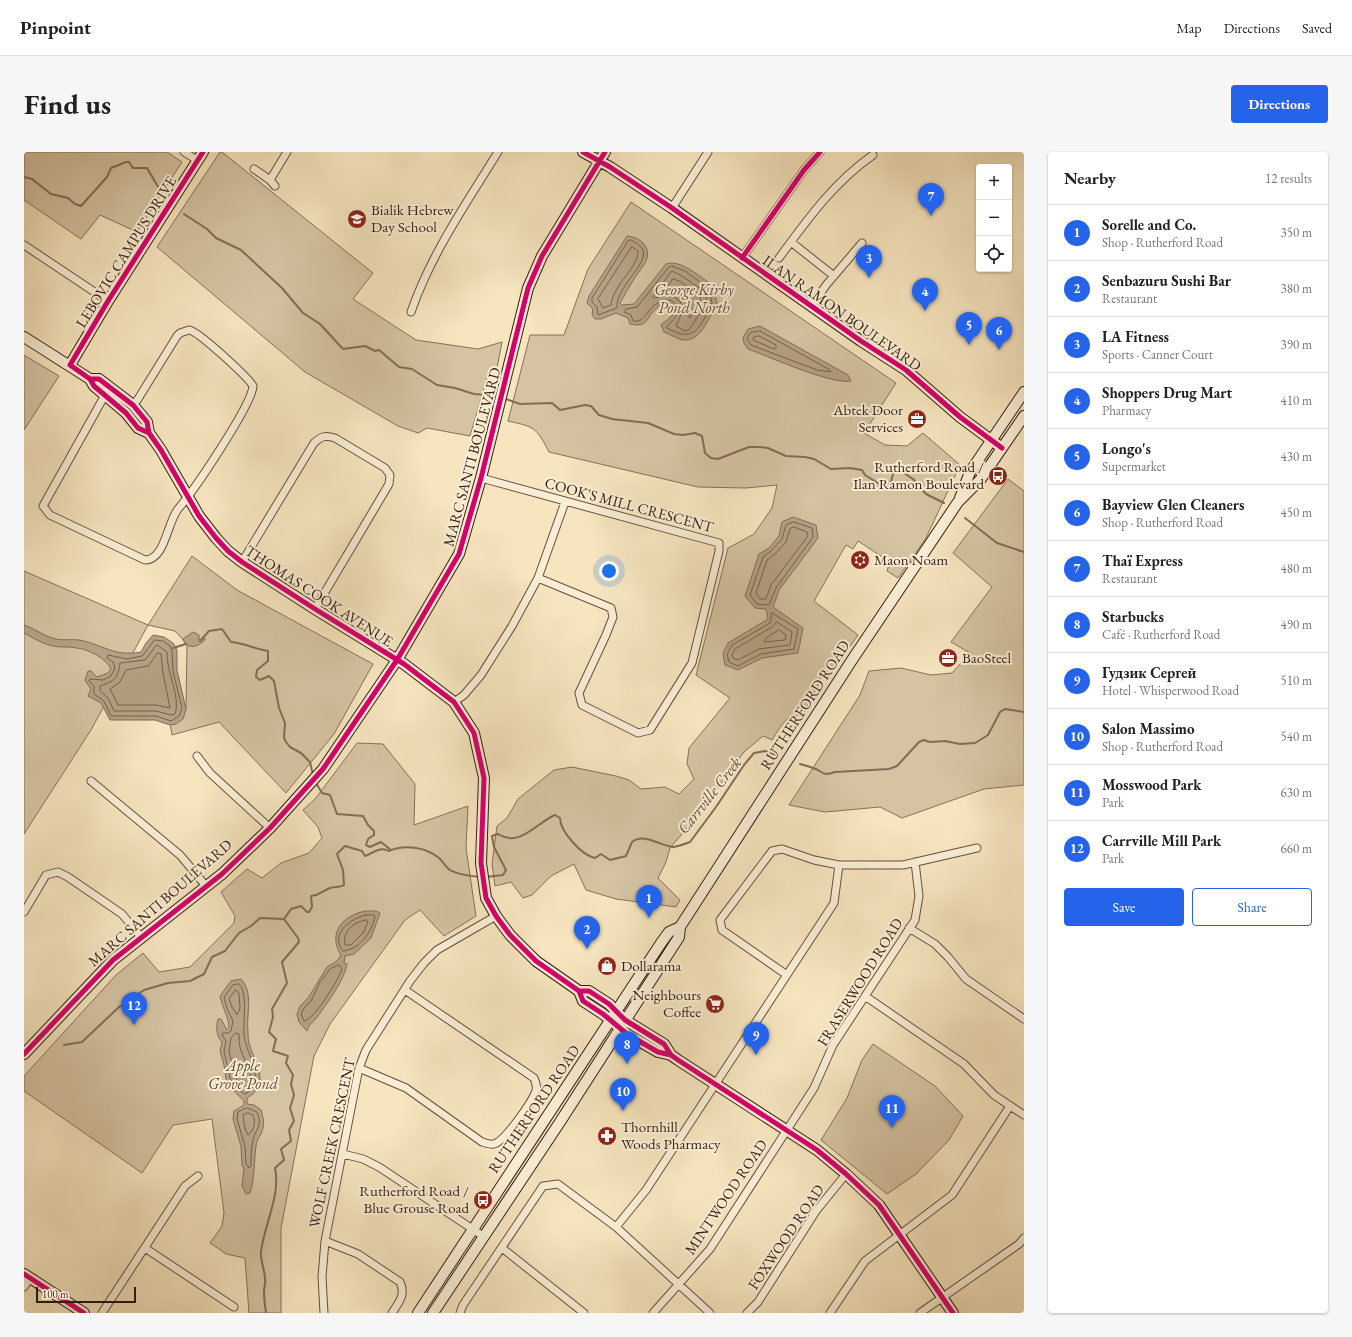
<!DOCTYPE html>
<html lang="en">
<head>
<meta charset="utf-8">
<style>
	:root { --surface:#fff; --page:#f6f6f6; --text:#222; --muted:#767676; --line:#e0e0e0; --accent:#2563eb }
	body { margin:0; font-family:"EB Garamond",serif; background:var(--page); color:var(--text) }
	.controls { position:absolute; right:12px; top:12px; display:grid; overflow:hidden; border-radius:4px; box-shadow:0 1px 3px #0004 }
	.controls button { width:36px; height:36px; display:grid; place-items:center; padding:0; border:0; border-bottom:1px solid var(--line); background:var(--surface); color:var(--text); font:20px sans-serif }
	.scale { position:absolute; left:12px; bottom:10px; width:100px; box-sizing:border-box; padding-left:4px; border:2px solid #361d12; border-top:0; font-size:11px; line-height:14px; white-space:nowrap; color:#361d12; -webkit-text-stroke:3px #f9eed5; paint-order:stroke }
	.you { position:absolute; left:585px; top:419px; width:14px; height:14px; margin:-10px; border:3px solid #fff; border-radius:50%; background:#1a73e8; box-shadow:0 0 0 6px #1a73e833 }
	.badge { display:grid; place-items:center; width:26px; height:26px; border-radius:50%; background:var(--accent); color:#fff; font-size:13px; font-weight:700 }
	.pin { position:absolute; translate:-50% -33px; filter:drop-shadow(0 1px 2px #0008) }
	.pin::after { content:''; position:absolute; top:21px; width:14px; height:12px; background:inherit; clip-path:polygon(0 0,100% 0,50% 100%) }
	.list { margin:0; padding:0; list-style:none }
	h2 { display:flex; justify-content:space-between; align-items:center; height:52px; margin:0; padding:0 16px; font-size:17px }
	h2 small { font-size:13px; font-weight:400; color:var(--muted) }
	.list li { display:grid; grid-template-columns:26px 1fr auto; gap:12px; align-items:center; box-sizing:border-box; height:56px; padding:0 16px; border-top:1px solid var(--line) }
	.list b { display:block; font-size:15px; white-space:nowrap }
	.list p { margin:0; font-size:13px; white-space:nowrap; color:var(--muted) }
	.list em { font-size:13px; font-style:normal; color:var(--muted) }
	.actions { display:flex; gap:8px; padding:12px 16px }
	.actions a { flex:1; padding:9px 0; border:1px solid var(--accent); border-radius:4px; text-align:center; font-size:14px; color:var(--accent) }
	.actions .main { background:var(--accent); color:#fff }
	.icon { flex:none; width:22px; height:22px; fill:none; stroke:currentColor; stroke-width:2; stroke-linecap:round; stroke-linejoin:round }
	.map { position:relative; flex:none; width:1000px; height:1161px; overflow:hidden; border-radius:4px }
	header { display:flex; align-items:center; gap:24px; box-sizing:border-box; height:56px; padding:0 20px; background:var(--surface); border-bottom:1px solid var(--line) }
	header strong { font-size:19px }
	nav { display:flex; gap:22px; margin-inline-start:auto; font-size:14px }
	.intro { display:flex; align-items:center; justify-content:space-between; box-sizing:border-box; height:96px; padding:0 24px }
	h1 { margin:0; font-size:28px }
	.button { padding:10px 18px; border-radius:4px; background:var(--accent); color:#fff; font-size:14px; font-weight:700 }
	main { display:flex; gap:24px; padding:0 24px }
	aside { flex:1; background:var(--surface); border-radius:4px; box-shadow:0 1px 3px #0004 }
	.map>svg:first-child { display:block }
	.green { fill:#d5c3a2; stroke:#86705a }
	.water { fill:#b5a184; stroke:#826c56 }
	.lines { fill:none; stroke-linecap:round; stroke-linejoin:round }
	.shore { stroke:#765f4b; stroke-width:1 }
	.stream { stroke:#826c56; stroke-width:2 }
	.street-casing { stroke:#664f3d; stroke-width:9 }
	.secondary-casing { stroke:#361d12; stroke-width:12 }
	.street { stroke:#f9eed5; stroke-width:7 }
	.secondary { stroke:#f9eed5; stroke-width:10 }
	.cycleway-casing { stroke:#f9eed5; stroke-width:8 }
	.cycleway { stroke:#d6006c; stroke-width:5 }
	.labels { text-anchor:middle; stroke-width:4; stroke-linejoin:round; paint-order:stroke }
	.poi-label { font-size:15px; fill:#361d12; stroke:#f9eed5; text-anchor:start }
	.street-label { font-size:15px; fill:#361d12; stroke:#f9eed5 }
	.water-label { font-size:16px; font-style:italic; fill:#624b3a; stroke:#f9eed5 }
</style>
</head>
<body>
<header>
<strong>Pinpoint</strong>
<nav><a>Map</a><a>Directions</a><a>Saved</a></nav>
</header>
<div class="intro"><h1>Find us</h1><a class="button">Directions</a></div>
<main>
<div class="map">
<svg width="1000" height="1161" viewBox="0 0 1000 1161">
	<rect width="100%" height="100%" fill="#f6e5bf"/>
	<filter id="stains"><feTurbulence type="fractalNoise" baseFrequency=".005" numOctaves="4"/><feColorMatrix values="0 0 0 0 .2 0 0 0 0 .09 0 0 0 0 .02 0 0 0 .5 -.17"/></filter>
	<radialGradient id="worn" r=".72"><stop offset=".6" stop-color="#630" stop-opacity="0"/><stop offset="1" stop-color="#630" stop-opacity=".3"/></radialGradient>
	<!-- green -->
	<path class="green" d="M0,0H143L158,10L113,80L76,63L57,87L0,48Z
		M196,0H198L349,121L329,147L392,188L454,197L478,190L473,216L464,223L446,284L403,276L394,281L374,274L281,220L133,95Z
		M607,50L872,231L840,281L861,293L883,294L899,281L936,313L902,386L874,426L863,419L866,410L834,389L829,397L822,393L790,449L834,483L815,510L796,525V529L779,563C762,562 757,574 748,588L739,584L720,600L670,668L646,696L642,710L634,726L656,748L652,755L592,747L562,738L550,712L527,724L508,743L499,746L487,730L471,734L468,712L473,674L483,666L494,647L530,618L548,615L592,624L605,628L617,637L641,635L655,642L670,627L663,612L665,596L706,546L672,523L704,396L730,382L748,356L753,333L722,336L674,335L525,300C512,275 511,275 484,269L506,183H540L564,117Z
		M0,203L35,224L0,278Z
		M984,327L1000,339V633L960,637L878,666L856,655L801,660L765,653L836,543L845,519L877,516L907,523L928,521L946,501L927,490L968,435L929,401Z
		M168,404L213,438L349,512L310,582L262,641L195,570L148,583L145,565L162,557L163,492L151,479L124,473L67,578L0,682V419L124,473Z
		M333,591L359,592L391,632L390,673L444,654L442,696L452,764L420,784L396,758L381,768L306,872L290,904L257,1076V1161H225L221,1106L202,1102L186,1091L198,1074L200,1061L188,967L149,973L118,1021L0,939V924L92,823L119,801L135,820L166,815L210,771L211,764L197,740L223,717L238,726L257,711L285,701L298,686L294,675L279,658L292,646Z
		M849,892L911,934L939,964L925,988L892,1022L863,1042L797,988L823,946L838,908Z"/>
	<!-- water -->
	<path class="water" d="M603,84C616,85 628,95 622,109C620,114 615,119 612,124C606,133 601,142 596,151L598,153L610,152L642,112C658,107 675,125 689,133L693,151C687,162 677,189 661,188C654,188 646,182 640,180L637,173L648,164L650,156L645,151C641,152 635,153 633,156C621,166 625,176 606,172L604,166L592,161L577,167H571L568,163L569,157L563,151L565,144Z
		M736,174L824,223L827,229C808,233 746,205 724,197L720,191L719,186L724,177Z
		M769,365L792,373L794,386L755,438L749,455L779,476L774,501L738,506L714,518L701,513L699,501L704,491L744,467L742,457L731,456L721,444L735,402L745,396L755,384L758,370Z
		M0,473C10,476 18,483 28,486C37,489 46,487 55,488C81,493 89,505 117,500L122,491L129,483L140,485L149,491L153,498V518L162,557L159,567L152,572L146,573L131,568H86L77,551L64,544L67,537L61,528L64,519H67L73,525L84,521L87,517C83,507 64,497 53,496C45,494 37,496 29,494C19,492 9,486 0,481Z
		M169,480L175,483V488L181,486V488C173,494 170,497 161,492L159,487Z
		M342,759H352L356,761L347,786L330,802L321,804L320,811L323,812C321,827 303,851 294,864C290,870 285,871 283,879L275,870L273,862L276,854L284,846L303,815L313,809L317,803C303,781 319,763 342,759Z
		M217,827C230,841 222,862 224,879C224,884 224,889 226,894C229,905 236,915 236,927C236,936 230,942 223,946V952L230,953L237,958C239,964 241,973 238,979C236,985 233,987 232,994C230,1009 231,1025 226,1041L222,1042L218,1034L220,1016L218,1014L217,994L209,967L210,959L220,953V949L208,937L202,927L200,913L196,899L198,890C192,884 192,875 194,867H197L203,878L205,876C205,866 198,855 196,844L207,829Z"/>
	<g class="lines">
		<!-- shore -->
		<path class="shore" d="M607,88C611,91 617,93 619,98C624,113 591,136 593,156L574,163L573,155L568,150V146L604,89Z
			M608,95L614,99C614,116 589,133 587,153L579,156L574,147Z
			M648,114L661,119L685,137L688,151C676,175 671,192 643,176V174C653,165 660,157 646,148C623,148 624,172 609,169L607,163L600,160L602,157L613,155L644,116Z
			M648,119L658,124L681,140L683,150L665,178L661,179L652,174L659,158L656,149L646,142L631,146L629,145Z
			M649,127L655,129L676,143L677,149L666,166L664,164C667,147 658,141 644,135Z
			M736,179L806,218L807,220L793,218L727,193L723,187L726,181Z
			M735,184L752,193V196L750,197L729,188L730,185Z
			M770,370L788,376L789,385L752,436L745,453L733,452L726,443L739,405L747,399L758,387L762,373Z
			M770,375L783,380L784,384L747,433L742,447H736L732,441L743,408L751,402L762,390L766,377Z
			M748,461L774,477L770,497L737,502L714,514L705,510L703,502L708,493L746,471Z
			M753,470L768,480L766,493L735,497L714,508L709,506L708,503L711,497L748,475Z
			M755,478L762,483L761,488L740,490L741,487Z
			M131,488L139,489L146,494L148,499L149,519L158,556L155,564L147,569L132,564H87L80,549L70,542V534L65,529L66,527L79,528L87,524L91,516L89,510L83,506L84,503L103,507L118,504Z
			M133,493L143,500C142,519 157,545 151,562L147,563L132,559H90L84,546L76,539V534C90,529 94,527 96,511L121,508Z
			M134,501L137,502L139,521L146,556L132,553H94L86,537L96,530L102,518L124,514Z
			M342,763H350L351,765C347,781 336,797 319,799C305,782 327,766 342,763Z
			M342,768L344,770L339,781L327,793H321C318,780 329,770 342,768Z
			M315,813L318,817C314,828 292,866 280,869L277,862L280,856L287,849L296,830L306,817Z
			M215,832C224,839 219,871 220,883C222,902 244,930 221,942L211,935L206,926L200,899L202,889L198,883L199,881H204L207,879L209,869L203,857L200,845L209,833Z
			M212,838L215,841L216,856L213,863L208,855L205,847Z
			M212,881L215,882C215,886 215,891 216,895C219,908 234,925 222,936L215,931L211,924L205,899L207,886Z
			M223,956L233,960C239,975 232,975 229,988C227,995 227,1007 227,1014L225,1016L222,1012L221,994L213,967L214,960Z
			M224,961L229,963C232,971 230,978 224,983L221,977L219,963Z"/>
		<!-- stream -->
		<path class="stream" d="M0,25L8,27L27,42L44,46L51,52L57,54L83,25L87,16L102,10H105L109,16H123L136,38
			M160,62L183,77L192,86L217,98L258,136L279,161L296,172L319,197L341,194L351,199L355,198L375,215L388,217L413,233L431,236L450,242L473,244
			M479,246L496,252L528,251L536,258L561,253L567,254L575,263L588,267L624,271L650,282L659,283L671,281L678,284L681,301L687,306L694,307L725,295H735L744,296L762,304L781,305L790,307L807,317L826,316L838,318L841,323L857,333H864L867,330L870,318L880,321L889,327L902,342L920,351
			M941,366L973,391L1000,400
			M176,489L185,479L198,477L207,490C220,491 231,497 244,499V509L233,518L232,525L236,528L245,524L250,529L255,556L261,571L260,586L262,590L266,595L277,601L286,610L289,623
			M149,496L162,492
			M776,612C780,613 784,614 789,616C800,619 797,625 811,620L865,617L873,614L895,590L900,588L906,590L921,589L936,592L951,591L964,583L976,560L981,557L1000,560
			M292,631L298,641L306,643L313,662L339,664L344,673L350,679V683L344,687L342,693L346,695L357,690L367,698
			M462,725L479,723L482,718L470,695L468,684L474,682C496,696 512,671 531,663L536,666C536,680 559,704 571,706L577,702L586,708L602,704L608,690C621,680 637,695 650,695C655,694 661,692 666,690L692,655L720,613L730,601L741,599L752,603
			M260,767L267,757L277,754L283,760H285L288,755L287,744C297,743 298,739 306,736C311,734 315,736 320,733L319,718L313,702L321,694L338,699L341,704C349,701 357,694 365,699C380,692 402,695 415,706C419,709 421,715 426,718C434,723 446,724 456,725
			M40,893L58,890L95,855L120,838L144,831L166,829L180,822L188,805L201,799L215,781L227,774L236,766L260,767
			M242,1161C241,1154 240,1146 240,1139C240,1135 242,1131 241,1127C241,1118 236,1108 237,1100C240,1073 257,1043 251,1016L260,1008L257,997L267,989L265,978L270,969L266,956L270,943L267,932L269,923L262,911L264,904L249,899L252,887L245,880L249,865L248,857L263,831L258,810L275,790L274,786L260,767"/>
		<defs>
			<path id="street" d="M160,0L173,8
				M230,17L246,28L251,34
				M246,28L263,0
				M648,56L684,0
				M767,90L810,124
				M0,93L84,149
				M718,106L780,18L796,0
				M755,106C783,68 810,30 849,3
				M787,154L803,132L838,91
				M387,160C407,102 442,52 474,0
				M81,243L19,354L26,363L121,408C141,408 143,371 154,357C169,340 228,253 229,234C224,225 174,179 165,178L156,181L153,184L114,247L109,253
				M457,326L695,391V399L668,511L626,578L614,581L558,553L555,541L582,483L589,465L587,456L514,426
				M218,410L290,291C298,284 301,283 311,286L361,316L366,323L365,332L291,457
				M430,550L440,543L457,523L488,474L514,426L541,350
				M173,604L186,621L246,676
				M67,629L156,703L182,734
				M0,760L22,723L34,720L44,725L98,762L117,785
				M885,776L911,792L924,805L942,827L1000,867
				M763,823L698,778L696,768L748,699L758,697L790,708L815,713H879L953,696
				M841,844L940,912L970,943L1000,963
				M335,916L382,936L458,990C462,991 467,993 470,992C481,989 507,951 511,941C514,936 512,931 510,926L381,838
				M319,1002L339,1007L355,1015L459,1084
				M592,1075L622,1038L810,751L815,713
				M301,1089L334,1102L376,1130C382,1143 375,1150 368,1161
				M121,1096L210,1155
				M478,1096L560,1161
				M0,1135L6,1126
				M78,1161L161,1034L174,1024
				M300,1161L298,1125L301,1089L335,916L342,898L386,829L400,811L413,798L472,764
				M436,1161L439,1153L519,1034L534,1032L592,1075L686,1161
				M629,1161L686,1097L790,936L809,893L891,768L895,744L891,710
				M723,1161L734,1150L792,1059L822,1022
				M806,1161L841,1109L928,1043L986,954
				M896,1161L995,1092L1000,1086"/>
			<path id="secondary" d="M559,0L586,15L648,56L837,189L882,218L936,265L978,296
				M0,185L66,227L70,234L102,261L114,276L125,281L137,298L175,364L192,386L204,399L218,410L291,457L380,512L430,550L450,581L460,626L457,711L462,746L472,764L486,783L512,809L555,839L559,849L579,862L603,882L634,900L647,903
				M46,213L84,149L179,0
				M66,227H75L109,253L123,270L125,281
				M936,346L946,320L1000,240
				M555,839H565L585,852L601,868L640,892L647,903L654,908L793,998L822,1022L855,1053L929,1161
				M0,902L89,808L198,722L246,676L299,617L373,508L435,402L457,326L504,136L518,104L581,0
				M0,1122L60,1161
				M394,1161L637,791L645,780L656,775
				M409,1161L536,970L655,785L656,775L828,508L934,350L956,328L1000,264"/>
		</defs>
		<!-- street casing -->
		<use href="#street" class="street-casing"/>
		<!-- secondary casing -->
		<use href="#secondary" class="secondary-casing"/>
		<!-- street -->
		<use href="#street" class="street"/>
		<!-- secondary -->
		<use href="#secondary" class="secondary"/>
		<defs>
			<path id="cycleway" d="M179,0L84,149L46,213L66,227L70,234L102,261L114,276L125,281L137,298L175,364L192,386L204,399L218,410L291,457L380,512L430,550L450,581L460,626L457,711L462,746L472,764L486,783L512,809L555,839L559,849L579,862L603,882L634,900L647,903
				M559,0L586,15L648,56L837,189L882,218L936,265L978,296
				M718,106L780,18L796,0
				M66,227H75L109,253L123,270L125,281
				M555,839H565L585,852L601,868L640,892L647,903L654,908L793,998L822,1022L855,1053L929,1161
				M0,902L89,808L198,722L246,676L299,617L373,508L435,402L457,326L504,136L518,104L581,0
				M0,1122L60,1161"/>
		</defs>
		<!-- cycleway casing -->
		<use href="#cycleway" class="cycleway-casing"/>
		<!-- cycleway -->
		<use href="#cycleway" class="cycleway"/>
	</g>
	<!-- icons -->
	<defs>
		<symbol id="school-disc" viewBox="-11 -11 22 22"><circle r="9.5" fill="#8f2418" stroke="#f9eed5"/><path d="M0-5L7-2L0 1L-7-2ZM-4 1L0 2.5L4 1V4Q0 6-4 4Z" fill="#fff"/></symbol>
		<symbol id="office-disc" viewBox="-11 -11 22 22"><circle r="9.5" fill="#8f2418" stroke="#f9eed5"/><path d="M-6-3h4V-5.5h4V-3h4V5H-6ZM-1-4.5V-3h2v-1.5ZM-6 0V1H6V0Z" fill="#fff"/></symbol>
		<symbol id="bus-disc" viewBox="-11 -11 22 22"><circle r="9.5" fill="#8f2418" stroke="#f9eed5"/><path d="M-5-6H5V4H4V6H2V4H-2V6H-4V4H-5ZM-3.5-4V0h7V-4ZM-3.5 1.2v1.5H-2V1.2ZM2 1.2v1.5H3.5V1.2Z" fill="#fff"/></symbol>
		<symbol id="synagogue-disc" viewBox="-11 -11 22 22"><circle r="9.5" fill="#8f2418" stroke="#f9eed5"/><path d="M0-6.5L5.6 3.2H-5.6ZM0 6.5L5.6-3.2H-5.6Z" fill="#fff"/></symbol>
		<symbol id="shop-disc" viewBox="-11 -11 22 22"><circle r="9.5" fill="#8f2418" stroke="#f9eed5"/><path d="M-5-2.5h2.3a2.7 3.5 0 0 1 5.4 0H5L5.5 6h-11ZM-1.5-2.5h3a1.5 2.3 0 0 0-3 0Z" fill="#fff"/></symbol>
		<symbol id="supermarket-disc" viewBox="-11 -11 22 22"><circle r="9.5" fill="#8f2418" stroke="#f9eed5"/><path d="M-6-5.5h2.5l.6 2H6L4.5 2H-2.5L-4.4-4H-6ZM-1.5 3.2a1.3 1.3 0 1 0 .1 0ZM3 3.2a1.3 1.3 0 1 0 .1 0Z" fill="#fff"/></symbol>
		<symbol id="pharmacy-disc" viewBox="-11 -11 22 22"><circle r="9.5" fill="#8f2418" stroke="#f9eed5"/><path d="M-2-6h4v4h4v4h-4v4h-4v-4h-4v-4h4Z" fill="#fff"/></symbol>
	</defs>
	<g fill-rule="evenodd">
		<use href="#school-disc" x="322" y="56" width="22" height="22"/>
		<use href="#office-disc" x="882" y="256" width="22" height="22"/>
		<use href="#bus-disc" x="963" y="313" width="22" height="22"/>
		<use href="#synagogue-disc" x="825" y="397" width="22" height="22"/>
		<use href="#office-disc" x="913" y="495" width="22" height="22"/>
		<use href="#shop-disc" x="572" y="803" width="22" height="22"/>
		<use href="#supermarket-disc" x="680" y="841" width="22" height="22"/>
		<use href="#pharmacy-disc" x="572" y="973" width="22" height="22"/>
		<use href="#bus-disc" x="448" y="1037" width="22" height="22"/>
	</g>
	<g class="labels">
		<!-- poi labels -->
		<g class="poi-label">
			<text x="347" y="63">Bialik Hebrew<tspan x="347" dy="17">Day School</tspan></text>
			<text x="879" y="263" text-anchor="end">Abtek Door<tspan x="879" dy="17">Services</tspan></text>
			<text x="960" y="320" text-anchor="end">Rutherford Road /<tspan x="960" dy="17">Ilan Ramon Boulevard</tspan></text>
			<text x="850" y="413">Maon Noam</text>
			<text x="938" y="511">BaoSteel</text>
			<text x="597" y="819">Dollarama</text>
			<text x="677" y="848" text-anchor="end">Neighbours<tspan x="677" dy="17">Coffee</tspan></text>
			<text x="597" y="980">Thornhill<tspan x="597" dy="17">Woods Pharmacy</tspan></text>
			<text x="445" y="1044" text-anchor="end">Rutherford Road /<tspan x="445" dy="17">Blue Grouse Road</tspan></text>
		</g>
		<!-- street labels -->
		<g class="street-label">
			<text transform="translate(102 100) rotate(-58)" y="5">LEBOVIC CAMPUS DRIVE</text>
			<text transform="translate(818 161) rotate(35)" y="5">ILAN RAMON BOULEVARD</text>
			<text transform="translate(448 305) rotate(-75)" y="5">MARC SANTI BOULEVARD</text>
			<text transform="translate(605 353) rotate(15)" y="5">COOK'S MILL CRESCENT</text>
			<text transform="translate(295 444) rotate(33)" y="5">THOMAS COOK AVENUE</text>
			<text transform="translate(781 553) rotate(-57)" y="5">RUTHERFORD ROAD</text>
			<text transform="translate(136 751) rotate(-41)" y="5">MARC SANTI BOULEVARD</text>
			<text transform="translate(836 830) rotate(-58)" y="5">FRASERWOOD ROAD</text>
			<text transform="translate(510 957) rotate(-56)" y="5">RUTHERFORD ROAD</text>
			<text transform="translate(308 991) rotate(-78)" y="5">WOLF CREEK CRESCENT</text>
			<text transform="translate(702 1045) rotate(-56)" y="5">MINTWOOD ROAD</text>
			<text transform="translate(762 1085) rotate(-56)" y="5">FOXWOOD ROAD</text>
		</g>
		<!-- water labels -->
		<g class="water-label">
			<text x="670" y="143">George Kirby<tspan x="670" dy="18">Pond North</tspan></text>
			<text transform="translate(685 643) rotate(-52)" y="6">Carrville Creek</text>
			<text x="219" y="919">Apple<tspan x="219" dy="18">Grove Pond</tspan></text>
		</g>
	</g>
	<rect width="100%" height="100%" filter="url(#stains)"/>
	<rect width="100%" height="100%" fill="url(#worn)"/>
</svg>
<div class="controls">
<button>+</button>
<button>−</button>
<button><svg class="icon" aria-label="locate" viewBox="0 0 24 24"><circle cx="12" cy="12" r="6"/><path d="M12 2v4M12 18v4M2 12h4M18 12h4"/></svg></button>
</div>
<div class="scale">100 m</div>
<div class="you"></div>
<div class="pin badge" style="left:625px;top:766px">1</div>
<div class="pin badge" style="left:563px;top:797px">2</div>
<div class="pin badge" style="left:845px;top:126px">3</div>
<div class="pin badge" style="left:901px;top:159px">4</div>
<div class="pin badge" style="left:945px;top:193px">5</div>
<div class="pin badge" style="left:975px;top:198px">6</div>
<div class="pin badge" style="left:907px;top:64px">7</div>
<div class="pin badge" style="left:603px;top:912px">8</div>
<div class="pin badge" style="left:732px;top:903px">9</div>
<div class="pin badge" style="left:599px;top:959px">10</div>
<div class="pin badge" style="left:868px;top:976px">11</div>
<div class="pin badge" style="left:110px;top:873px">12</div>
</div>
<aside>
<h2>Nearby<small>12 results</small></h2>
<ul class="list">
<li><span class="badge">1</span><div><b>Sorelle and Co.</b><p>Shop · Rutherford Road</p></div><em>350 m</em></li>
<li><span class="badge">2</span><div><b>Senbazuru Sushi Bar</b><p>Restaurant</p></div><em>380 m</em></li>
<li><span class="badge">3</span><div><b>LA Fitness</b><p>Sports · Canner Court</p></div><em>390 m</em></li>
<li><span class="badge">4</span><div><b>Shoppers Drug Mart</b><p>Pharmacy</p></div><em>410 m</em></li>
<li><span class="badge">5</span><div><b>Longo's</b><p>Supermarket</p></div><em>430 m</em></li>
<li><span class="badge">6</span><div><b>Bayview Glen Cleaners</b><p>Shop · Rutherford Road</p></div><em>450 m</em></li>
<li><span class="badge">7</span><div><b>Thaï Express</b><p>Restaurant</p></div><em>480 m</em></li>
<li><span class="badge">8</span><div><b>Starbucks</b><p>Café · Rutherford Road</p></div><em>490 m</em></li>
<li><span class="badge">9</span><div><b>Гудзик Сергей</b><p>Hotel · Whisperwood Road</p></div><em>510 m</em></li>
<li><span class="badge">10</span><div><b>Salon Massimo</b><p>Shop · Rutherford Road</p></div><em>540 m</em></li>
<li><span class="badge">11</span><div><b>Mosswood Park</b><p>Park</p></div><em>630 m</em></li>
<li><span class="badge">12</span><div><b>Carrville Mill Park</b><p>Park</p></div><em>660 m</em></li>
</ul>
<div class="actions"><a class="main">Save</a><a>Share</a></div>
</aside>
</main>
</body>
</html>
